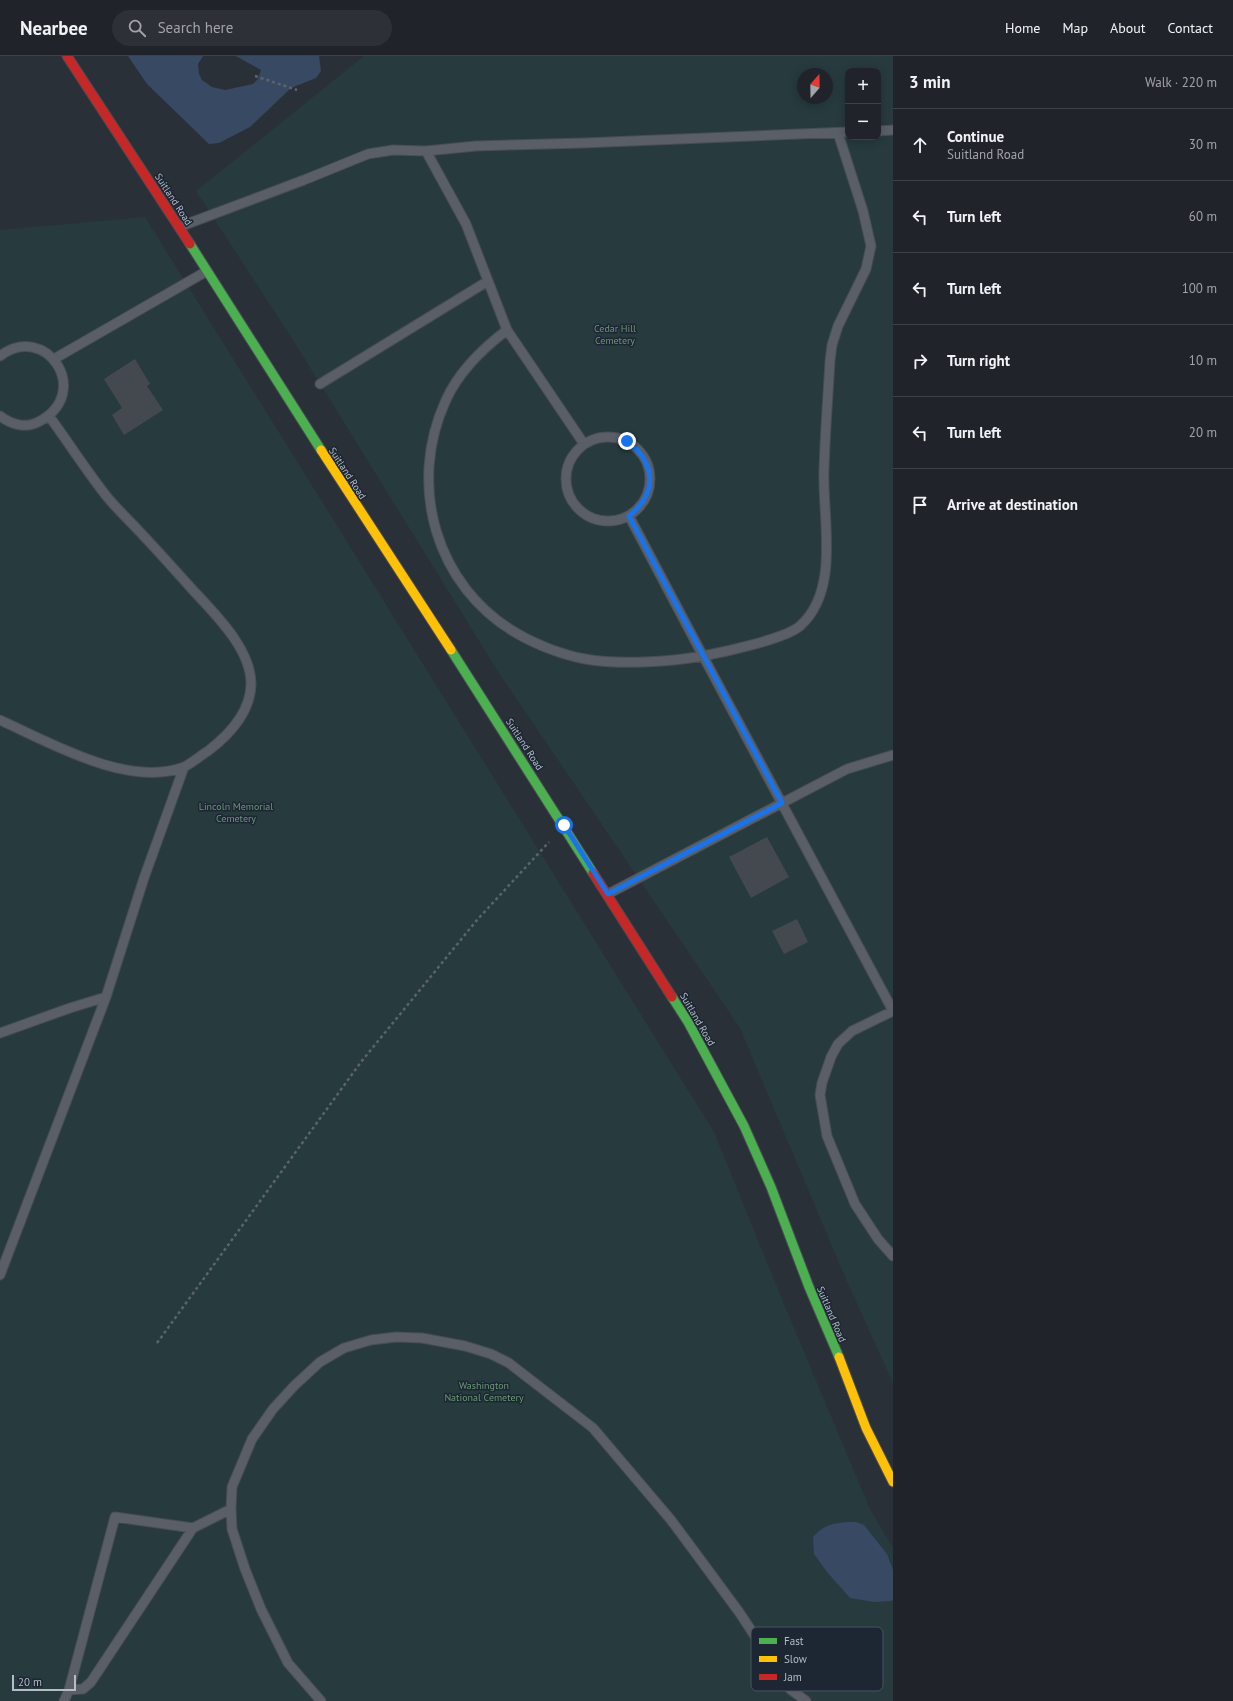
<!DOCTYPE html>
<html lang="en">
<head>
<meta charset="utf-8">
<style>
	:root { --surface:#20242a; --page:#2d3036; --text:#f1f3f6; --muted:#a2a4a8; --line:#3d4147 }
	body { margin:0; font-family:"PT Sans",sans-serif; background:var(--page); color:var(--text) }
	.controls { position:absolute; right:12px; top:12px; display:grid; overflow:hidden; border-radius:8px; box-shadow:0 2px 10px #0003 }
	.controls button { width:36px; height:36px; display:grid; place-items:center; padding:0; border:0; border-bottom:1px solid var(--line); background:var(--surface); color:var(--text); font:20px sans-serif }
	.compass { position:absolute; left:797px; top:12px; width:36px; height:36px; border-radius:50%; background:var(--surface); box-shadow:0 2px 10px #0003; rotate:20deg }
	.scale { position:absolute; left:12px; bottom:10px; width:64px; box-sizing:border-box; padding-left:4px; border:2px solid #b4bcc9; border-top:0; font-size:11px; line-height:14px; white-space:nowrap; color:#b4bcc9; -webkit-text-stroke:3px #1d2633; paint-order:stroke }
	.stop { position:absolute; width:12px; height:12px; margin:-9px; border:3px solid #1a73e8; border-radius:50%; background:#fff }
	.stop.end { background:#1a73e8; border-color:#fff; box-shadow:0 1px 4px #0008 }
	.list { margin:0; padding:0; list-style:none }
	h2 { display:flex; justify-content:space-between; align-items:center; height:52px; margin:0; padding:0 16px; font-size:17px }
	h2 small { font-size:13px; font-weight:400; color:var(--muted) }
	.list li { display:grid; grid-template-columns:26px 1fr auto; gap:12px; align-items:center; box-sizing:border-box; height:72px; padding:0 16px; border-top:1px solid var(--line) }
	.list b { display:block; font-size:15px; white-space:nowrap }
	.list p { margin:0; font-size:13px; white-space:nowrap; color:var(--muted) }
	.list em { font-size:13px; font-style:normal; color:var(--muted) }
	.icon { flex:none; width:22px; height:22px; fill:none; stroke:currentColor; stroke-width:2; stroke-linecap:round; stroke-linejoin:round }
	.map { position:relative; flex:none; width:893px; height:1645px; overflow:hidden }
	header { display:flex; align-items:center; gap:24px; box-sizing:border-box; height:56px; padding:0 20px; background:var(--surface); border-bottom:1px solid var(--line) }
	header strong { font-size:19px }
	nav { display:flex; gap:22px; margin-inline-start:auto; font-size:14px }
	.search { width:280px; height:36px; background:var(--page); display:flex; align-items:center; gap:10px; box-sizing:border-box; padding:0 14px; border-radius:22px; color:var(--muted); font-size:15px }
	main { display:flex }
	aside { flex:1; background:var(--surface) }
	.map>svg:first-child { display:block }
	.green { fill:#273a3e; fill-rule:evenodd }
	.water { fill:#384963 }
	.building { fill:#444950 }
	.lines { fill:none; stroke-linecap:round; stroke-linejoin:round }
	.lane-casing { stroke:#484c53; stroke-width:11 }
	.fast-casing { stroke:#484c53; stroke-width:11 }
	.slow-casing { stroke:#484c53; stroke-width:11 }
	.jam-casing { stroke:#484c53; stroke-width:11 }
	.path { stroke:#5d636a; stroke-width:2.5; stroke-dasharray:3 3; stroke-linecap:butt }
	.lane { stroke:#5a5e66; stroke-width:9 }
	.fast { stroke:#4caf50; stroke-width:9 }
	.slow { stroke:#ffc107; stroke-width:9 }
	.jam { stroke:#c62828; stroke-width:9 }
	.route { stroke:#1a73e8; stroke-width:5 }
	.labels { text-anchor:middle; stroke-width:3; stroke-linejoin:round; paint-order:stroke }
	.street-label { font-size:10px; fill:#b4bcc9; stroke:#1d2633 }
	.park-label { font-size:10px; fill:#6b9a76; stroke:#1d2633 }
	.key { fill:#1d2633; stroke:#4a5360; stroke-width:1 }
	.key-label { font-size:11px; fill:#b4bcc9 }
</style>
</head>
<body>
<header>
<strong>Nearbee</strong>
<div class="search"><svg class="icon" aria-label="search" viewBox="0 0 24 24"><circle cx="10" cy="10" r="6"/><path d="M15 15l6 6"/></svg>Search here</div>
<nav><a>Home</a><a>Map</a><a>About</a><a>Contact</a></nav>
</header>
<main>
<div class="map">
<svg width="893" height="1645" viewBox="0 0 893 1645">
	<rect width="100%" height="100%" fill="#2a3038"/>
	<!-- green -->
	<path class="green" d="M364,0H893V1327L845,1221L740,972L499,617L293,284L196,135ZM848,15H878V81H848ZM803,18H827V42H803Z
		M145,161L714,1076L786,1253L870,1453L893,1492V1645H0V174Z"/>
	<!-- water -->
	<path class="water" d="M128,0H203L198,8L199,18L202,24L212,31L225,34L253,28L258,23L261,14L236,0H319L321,15L316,22L291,32L250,71L219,87L209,88L147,28Z
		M847,1466H856L864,1469L887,1498L893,1514V1544L891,1545L874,1546L850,1542L827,1516L814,1498L813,1481C824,1469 831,1468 847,1466Z"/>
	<!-- building -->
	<path class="building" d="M135,303L150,328L147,330L163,354L124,379L112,359L122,352L104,323Z
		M767,781L789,821L751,842L729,801Z
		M797,863L808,886L784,898L772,875Z"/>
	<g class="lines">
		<defs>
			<path id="lane" d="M878,75L893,74
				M426,95L466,168L507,274L584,388
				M179,171L304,124L368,98L393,94L426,95L476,90L584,87L848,76
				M507,274C482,293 459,315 446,344C407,428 435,531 518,578C537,589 563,599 585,603C620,609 668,606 703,600L893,955L852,975L838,988L831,1001L822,1027L820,1039L827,1080L855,1148L878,1183L893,1200
				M0,300C46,265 93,336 40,365C27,373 12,369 0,360
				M54,303L207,215
				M320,328L488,225
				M566 423a42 42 0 1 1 84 0a42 42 0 1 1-84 0Z
				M629,460L703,600C724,596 785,583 800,570C841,534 822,461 824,414C825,377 828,341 830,305L832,289L838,270L866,213L871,190L863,155L838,77
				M0,664C51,687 128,732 184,711C192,707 200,700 208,695C229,679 250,657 251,629C252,593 214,557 191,532C174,513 157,494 139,475C129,464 117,453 108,442C87,416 69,387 49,360
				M608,838L847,713L893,699
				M0,977L70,952L106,941
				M0,1219L106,941L144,822L184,711
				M69,1634L83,1633L91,1626L193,1472
				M64,1645L69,1634L115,1461L193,1472L231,1453
				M321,1645L288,1607L261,1553L245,1513L232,1473L231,1453L232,1431L252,1383L273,1353L294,1330L320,1306L344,1292L371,1284L396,1281L422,1282L465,1290L491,1298L509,1307L593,1372L671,1464L697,1499L739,1556L790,1633L806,1645"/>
			<path id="fast" d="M190,188L321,394
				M451,594L593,817
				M672,941L688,966L744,1070L771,1131L809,1231L839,1301"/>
			<path id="slow" d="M321,394L451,594
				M839,1301L866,1372L893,1426"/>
			<path id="jam" d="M67,0L190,188
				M593,817L672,941"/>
		</defs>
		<!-- lane casing -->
		<use href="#lane" class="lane-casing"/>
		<!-- fast casing -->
		<use href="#fast" class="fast-casing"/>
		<!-- slow casing -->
		<use href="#slow" class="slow-casing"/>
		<!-- jam casing -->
		<use href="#jam" class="jam-casing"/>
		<!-- path -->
		<path class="path" d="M255,20L297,34
			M157,1287L361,1006L477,864L549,786"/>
		<!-- lane -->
		<use href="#lane" class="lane"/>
		<!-- fast -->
		<use href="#fast" class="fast"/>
		<!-- slow -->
		<use href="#slow" class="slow"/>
		<!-- jam -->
		<use href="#jam" class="jam"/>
	</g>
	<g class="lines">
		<!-- route -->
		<path class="route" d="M564,769L608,838L782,747L629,460C658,437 656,407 627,385"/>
	</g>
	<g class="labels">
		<!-- street labels -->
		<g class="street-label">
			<text transform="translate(174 143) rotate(57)" y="4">Suitland Road</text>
			<text transform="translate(348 417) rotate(57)" y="4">Suitland Road</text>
			<text transform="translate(525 688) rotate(57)" y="4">Suitland Road</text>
			<text transform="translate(698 963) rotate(60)" y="4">Suitland Road</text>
			<text transform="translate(832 1258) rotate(67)" y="4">Suitland Road</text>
		</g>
		<!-- park labels -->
		<g class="park-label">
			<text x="615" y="276">Cedar Hill<tspan x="615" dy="12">Cemetery</tspan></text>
			<text x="236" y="754">Lincoln Memorial<tspan x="236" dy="12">Cemetery</tspan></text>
			<text x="484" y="1333">Washington<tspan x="484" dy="12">National Cemetery</tspan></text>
		</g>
	</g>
	<!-- legend -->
	<rect x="751" y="1571" width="132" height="64" rx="6" class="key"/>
	<rect x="759" y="1582" width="18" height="6" fill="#4caf50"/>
	<rect x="759" y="1600" width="18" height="6" fill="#ffc107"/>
	<rect x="759" y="1618" width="18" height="6" fill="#c62828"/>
	<g class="key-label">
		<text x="784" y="1589">Fast</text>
		<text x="784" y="1607">Slow</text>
		<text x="784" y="1625">Jam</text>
	</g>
</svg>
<div class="controls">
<button>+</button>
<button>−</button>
</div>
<svg class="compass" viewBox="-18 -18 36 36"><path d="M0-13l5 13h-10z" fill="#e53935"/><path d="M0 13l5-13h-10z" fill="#a2a4a8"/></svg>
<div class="scale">20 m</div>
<div class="stop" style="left:564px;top:769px"></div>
<div class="stop end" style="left:627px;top:385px"></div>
</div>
<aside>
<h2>3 min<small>Walk · 220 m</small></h2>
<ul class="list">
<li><svg class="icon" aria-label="ahead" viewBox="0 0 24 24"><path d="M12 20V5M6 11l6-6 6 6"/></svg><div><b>Continue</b><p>Suitland Road</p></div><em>30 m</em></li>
<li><svg class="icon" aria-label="left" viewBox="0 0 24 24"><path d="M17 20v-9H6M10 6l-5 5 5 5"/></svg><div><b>Turn left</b></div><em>60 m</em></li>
<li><svg class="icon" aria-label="left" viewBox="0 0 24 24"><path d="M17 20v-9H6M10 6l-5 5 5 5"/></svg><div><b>Turn left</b></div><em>100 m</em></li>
<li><svg class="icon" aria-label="right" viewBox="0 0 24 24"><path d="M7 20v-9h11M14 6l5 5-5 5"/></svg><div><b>Turn right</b></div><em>10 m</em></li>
<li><svg class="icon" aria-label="left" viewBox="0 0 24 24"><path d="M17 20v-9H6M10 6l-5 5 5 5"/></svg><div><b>Turn left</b></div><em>20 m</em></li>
<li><svg class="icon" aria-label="arrive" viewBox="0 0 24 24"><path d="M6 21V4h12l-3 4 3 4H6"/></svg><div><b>Arrive at destination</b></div></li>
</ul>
</aside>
</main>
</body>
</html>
